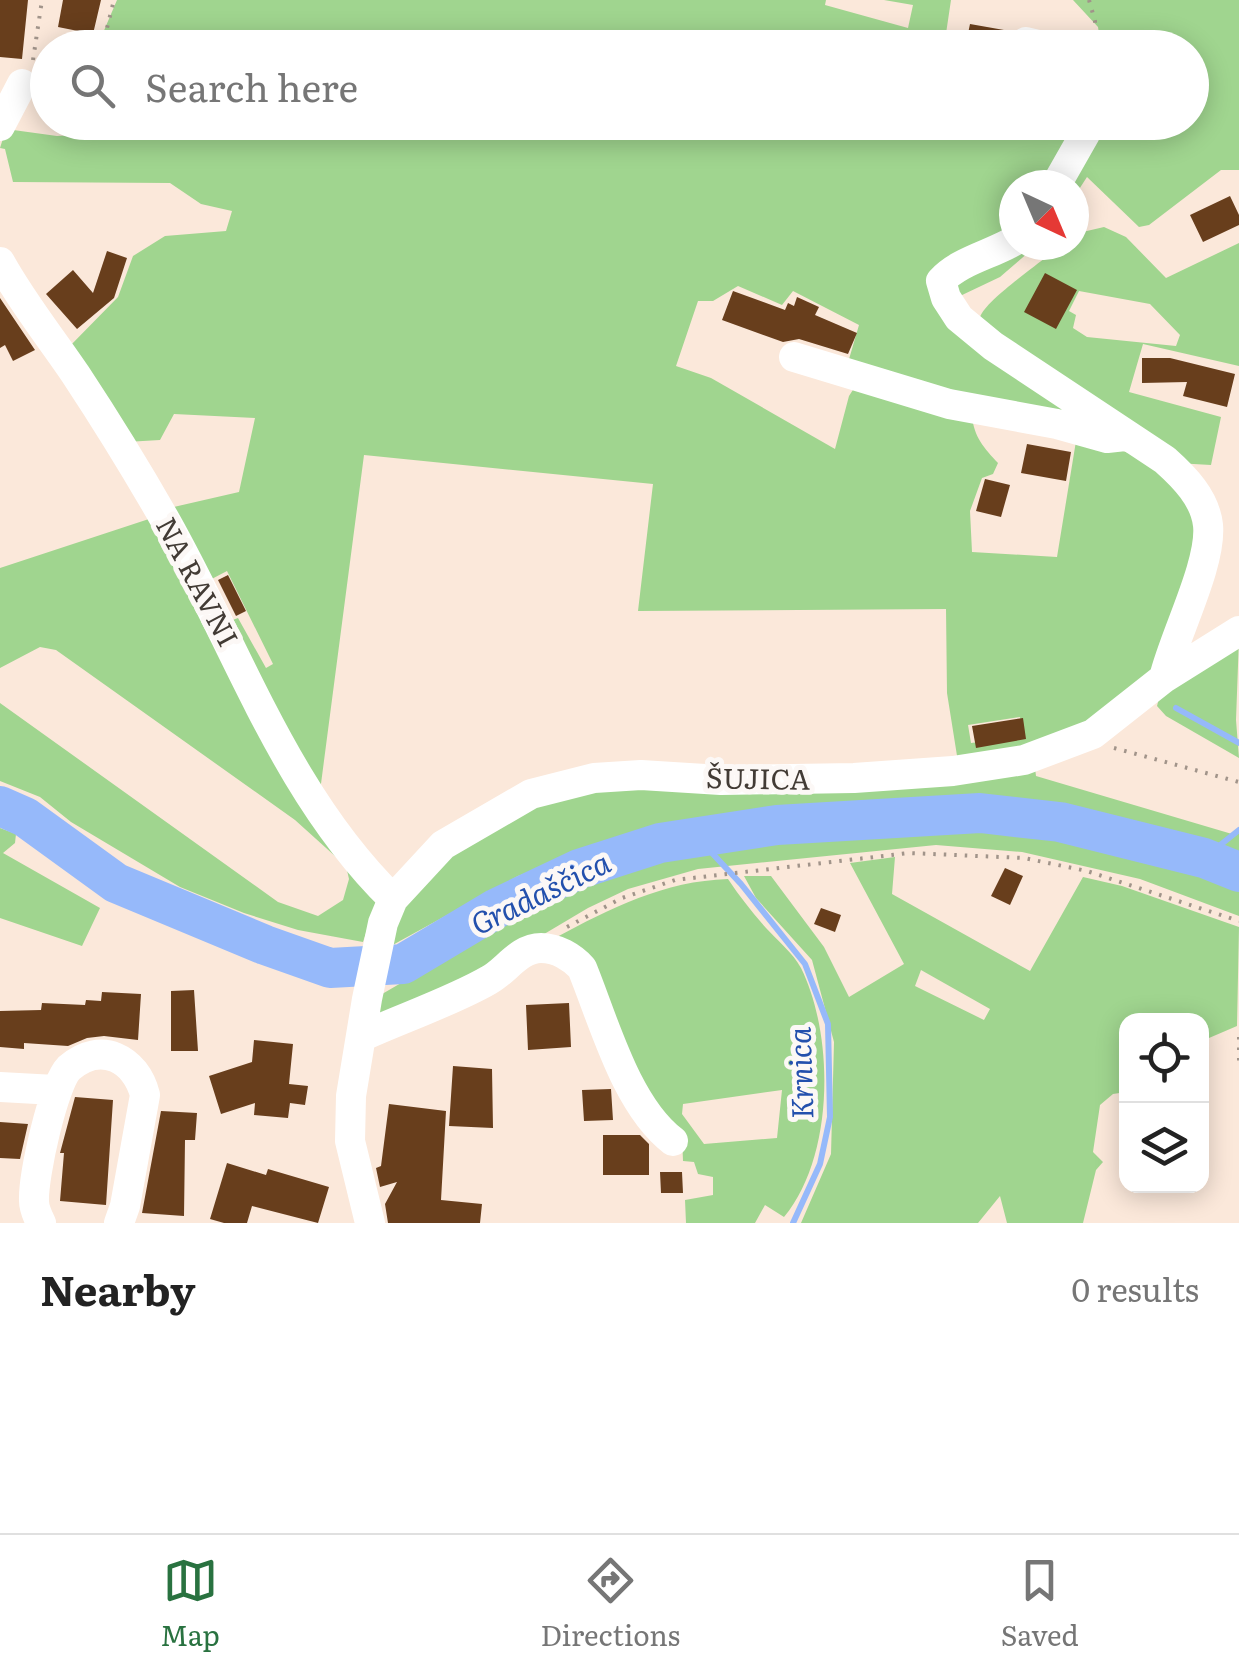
<!DOCTYPE html>
<html lang="en">
<head>
<meta charset="utf-8">
<style>
	:root { --surface:#fff; --page:#f6f6f6; --text:#222; --muted:#767676; --line:#e0e0e0; --accent:#297240 }
	body { margin:0; font-family:Literata,serif; background:var(--page); color:var(--text) }
	.controls { position:absolute; right:30px; bottom:30px; display:grid; overflow:hidden; border-radius:20px; box-shadow:0 5px 25px #0003 }
	.controls button { width:90px; height:90px; display:grid; place-items:center; padding:0; border:0; border-bottom:2px solid var(--line); background:var(--surface); color:var(--text); font:50px sans-serif }
	.compass { position:absolute; left:999px; top:170px; width:90px; height:90px; border-radius:50%; background:var(--surface); box-shadow:0 5px 25px #0003; rotate:136deg }
	.list { margin:0; padding:0; list-style:none }
	h2 { display:flex; justify-content:space-between; align-items:center; height:130px; margin:0; padding:0 40px; font-size:42px }
	h2 small { font-size:32px; font-weight:400; color:var(--muted) }
	.icon { flex:none; width:55px; height:55px; fill:none; stroke:currentColor; stroke-width:2; stroke-linecap:round; stroke-linejoin:round }
	.map { position:relative; flex:none; width:1239px; height:1223px; overflow:hidden }
	.search { position:absolute; background:var(--surface); box-shadow:0 5px 25px #0003; left:30px; right:30px; top:30px; height:110px; display:flex; align-items:center; gap:25px; box-sizing:border-box; padding:0 35px; border-radius:55px; color:var(--muted); font-size:38px }
	.sheet { height:310px; background:var(--surface) }
	nav { display:flex; justify-content:space-around; align-items:center; box-sizing:border-box; height:140px; border-top:2px solid var(--line); background:var(--surface); font-size:28px; color:var(--muted) }
	nav a { display:grid; justify-items:center; gap:5px }
	nav .on { color:var(--accent) }
	.map>svg:first-child { display:block }
	.green { fill:#a0d58f; fill-rule:evenodd }
	.lines { fill:none; stroke-linecap:round; stroke-linejoin:round }
	.stream { stroke:#96b9fa; stroke-width:6 }
	.river { stroke:#96b9fa; stroke-width:40 }
	.building { fill:#683e1c }
	.path { stroke:#a1948a; stroke-width:4; stroke-dasharray:2.5 8; stroke-linecap:butt }
	.minor { stroke:#fff; stroke-width:30 }
	.labels { text-anchor:middle; stroke-width:10; stroke-linejoin:round; paint-order:stroke }
	.street-label { font-size:28px; fill:#423b35; stroke:#fcf8f6 }
	.water-label { font-size:30px; font-style:italic; fill:#2350ad; stroke:#fcf8f6 }
</style>
</head>
<body>
<div class="map">
<svg width="1239" height="1223" viewBox="0 0 1239 1223">
	<rect width="100%" height="100%" fill="#fbe8da"/>
	<!-- green -->
	<path class="green" d="M117,0H826L825,5L908,28L913,5L884,0H951L944,47H97Z
		M1073,0H1239V170H1221L1149,225L1139,227L1087,177L1074,197V185H1065L1095,123L1192,122V48L1101,47L1098,27Z
		M108,122L1080,123L1045,185H1014V230L932,282L1108,429L847,366L859,325L793,291L782,305L738,286L713,301H698L676,366L711,378L835,449L849,396L858,382L972,416C974,437 984,448 998,463L993,474L982,478L970,511L972,552L1057,557L1077,435L1163,465L1202,525L1156,670L1064,739L958,762L947,693L946,609L638,611L653,484L364,455L319,799L227,622L238,618L266,668L273,664L227,571L204,583L165,509L239,492L255,418L174,414L160,440L126,442L67,349L118,297L133,256L165,236L226,231L232,211L201,204L170,183L13,182L5,149L0,148L6,129L57,136L107,133ZM1020,717L1024,736L971,743L968,725Z
		M1104,227L1126,237L1166,278L1239,243V366L1143,344L1129,392L1221,417L1211,465L1176,463L1064,385L980,317C987,298 1042,263 1060,245H1074V234ZM1079,291L1150,304L1180,335L1176,346L1087,337L1073,328L1076,315L1069,311Z
		M1018,245H1037L1000,277L960,296L950,288Z
		M155,517L369,889L376,903L363,942L298,930L244,913L180,887L71,822L40,797L0,781V703L278,902L318,916L343,900L349,879L346,866L295,820L56,650L40,647L0,668V568Z
		M1239,638L1236,720L1239,758L1166,716L1157,706L1160,694Z
		M1035,768L1036,776L1232,834L1239,827V858L1080,812L1006,798L708,816L621,838L518,876L389,947C400,889 453,846 503,819C525,807 552,800 575,792Z
		M996,825L1105,843L1239,888V916L1140,879L1022,852L936,845L698,869L628,889L588,908L460,984L373,1022L377,997L559,891L656,853L696,854L737,848L764,839L863,829Z
		M0,828L16,834L15,843L3,853L100,908L82,946L0,918Z
		M895,857L892,894L1030,971L1083,877L1122,886L1239,927L1237,1026L1202,1041V1021H1126V1068L1123,1074L1126,1078V1092L1113,1094L1100,1105L1093,1152L1103,1162L1096,1170L1083,1223H1007L1000,1196L978,1223H801L831,1154L834,1042L812,960L756,898L744,876H771L824,947L849,997L904,964L850,863ZM921,970L990,1009L984,1020L915,986Z
		M728,879C740,897 752,912 766,928C777,940 793,953 801,968C835,1037 834,1157 784,1217L765,1205L755,1223H686L685,1200L713,1195V1177L698,1174L694,1162L683,1161L682,1136L656,1123L555,938C611,908 664,881 728,879ZM782,1090L777,1138L704,1144L682,1114L683,1104Z"/>
	<g class="lines">
		<!-- stream -->
		<path class="stream" d="M1176,708L1239,743
			M697,837L741,884L805,964L828,1024L830,1117L820,1164L793,1223
			M1204,858L1239,830"/>
		<!-- river -->
		<path class="river" d="M0,806L25,817L116,883L265,945L330,968L403,964L497,908L579,869L660,843L777,825L980,813L1060,822L1204,858L1239,872"/>
	</g>
	<!-- building -->
	<path class="building" d="M0,0H28L22,59L0,57Z
		M63,0H101L93,34L58,27Z
		M970,24L1004,30L1001,48H965Z
		M1230,196L1239,215V225L1203,242L1190,215Z
		M107,251L127,258L114,298L77,329L46,294L73,270L93,293Z
		M1045,273L1077,290L1056,329L1024,312Z
		M733,291L785,310L788,303L794,306L797,297L819,307L815,315L857,333L848,354L799,339L783,342L722,320Z
		M0,298L35,350L13,361L5,345L0,348Z
		M1142,358H1170L1235,374L1227,407L1183,396L1187,382L1142,383Z
		M1027,444L1071,452L1066,481L1021,473Z
		M985,479L1010,485L1001,517L976,511Z
		M228,575L246,611L236,616L218,580Z
		M1023,718L1026,739L976,748L972,726Z
		M1005,868L1023,876L1010,905L991,896Z
		M821,908L841,915L835,932L814,924Z
		M194,990L198,1051H171V991Z
		M102,992L141,994L138,1040L104,1036L87,1038L68,1046L24,1043V1049L0,1047V1011L41,1010L42,1003L85,1005L86,1000L101,1001Z
		M569,1003L571,1047L528,1050L526,1005Z
		M254,1040L293,1044L289,1084L308,1086L305,1105L290,1103L288,1118L254,1115L255,1103L221,1114L209,1076L252,1062Z
		M453,1066L492,1069L493,1128L449,1126Z
		M611,1089L613,1120L584,1121L582,1090Z
		M75,1097L113,1100L106,1205L60,1201L64,1153H60Z
		M389,1104L446,1111L441,1200L482,1204L480,1223H388L385,1204L397,1182L380,1187L376,1168L381,1166Z
		M161,1111L197,1113L195,1140H185L184,1216L142,1213Z
		M0,1122L28,1124L20,1159L0,1158Z
		M603,1135H640L649,1144V1175H603Z
		M227,1163L266,1175L268,1169L329,1187L318,1223L252,1206L247,1223H224L210,1219Z
		M660,1172H682L683,1193H661Z"/>
	<g class="lines">
		<!-- path -->
		<path class="path" d="M1089,0L1095,21V48
			M102,48L114,0
			M33,60L42,0
			M37,64H48
			M1114,748L1239,782
			M567,927L622,898L675,880L909,853L1024,858L1087,871L1239,921
			M1239,1037V1062"/>
		<!-- minor -->
		<path class="minor" d="M1026,42L1052,48
			M0,126L22,84
			M1056,185L1085,134L1088,122
			M1014,241C990,255 959,261 941,281L946,298L959,318L993,346L1165,460C1184,477 1205,498 1208,525C1212,564 1174,636 1164,678
			M0,262C22,302 51,338 76,375C107,422 136,469 164,518C237,646 285,794 393,899
			M794,357L949,404L1057,424L1107,438L1125,436
			M361,1037C400,1019 453,1001 489,980C506,971 519,948 541,948C557,948 572,957 582,968C604,1022 626,1105 673,1141
			M0,1087L55,1090
			M41,1223C38,1217 34,1208 34,1201C33,1177 53,1084 69,1068C101,1040 136,1059 145,1095L125,1206L119,1223
			M370,1223L350,1141L351,1096L367,999L383,923L393,899L443,845L531,794L594,778L641,775L721,780L854,778L953,771L1024,760L1093,734L1164,678L1239,631"/>
	</g>
	<g class="labels">
		<!-- street labels -->
		<g class="street-label">
			<text transform="translate(197 582) rotate(62)" y="10">NA RAVNI</text>
			<text transform="translate(758 779) rotate(1)" y="10">ŠUJICA</text>
		</g>
		<!-- water labels -->
		<g class="water-label">
			<text transform="translate(541 894) rotate(-26)" y="10">Gradaščica</text>
			<text transform="translate(802 1073) rotate(-92)" y="10">Krnica</text>
		</g>
	</g>
</svg>
<div class="controls">
<button><svg class="icon" aria-label="locate" viewBox="0 0 24 24"><circle cx="12" cy="12" r="6"/><path d="M12 2v4M12 18v4M2 12h4M18 12h4"/></svg></button>
<button><svg class="icon" aria-label="layers" viewBox="0 0 24 24"><path d="M12 4l9 5-9 5-9-5zM3 14l9 5 9-5"/></svg></button>
</div>
<svg class="compass" viewBox="-18 -18 36 36"><path d="M0-13l5 13h-10z" fill="#e53935"/><path d="M0 13l5-13h-10z" fill="#767676"/></svg>
<div class="search"><svg class="icon" aria-label="search" viewBox="0 0 24 24"><circle cx="10" cy="10" r="6"/><path d="M15 15l6 6"/></svg>Search here</div>
</div>
<section class="sheet">
<h2>Nearby<small>0 results</small></h2>
<ul class="list">
</ul>
</section>
<nav>
<a class="on"><svg class="icon" aria-label="map" viewBox="0 0 24 24"><path d="M3 6l6-2 6 2 6-2v14l-6 2-6-2-6 2zM9 4v14M15 6v14"/></svg>Map</a>
<a><svg class="icon" aria-label="directions" viewBox="0 0 24 24"><path d="M12 3l9 9-9 9-9-9zM9 14v-3h6M13 9l2 2-2 2"/></svg>Directions</a>
<a><svg class="icon" aria-label="saved" viewBox="0 0 24 24"><path d="M7 4h10v16l-5-4-5 4z"/></svg>Saved</a>
</nav>
</body>
</html>
